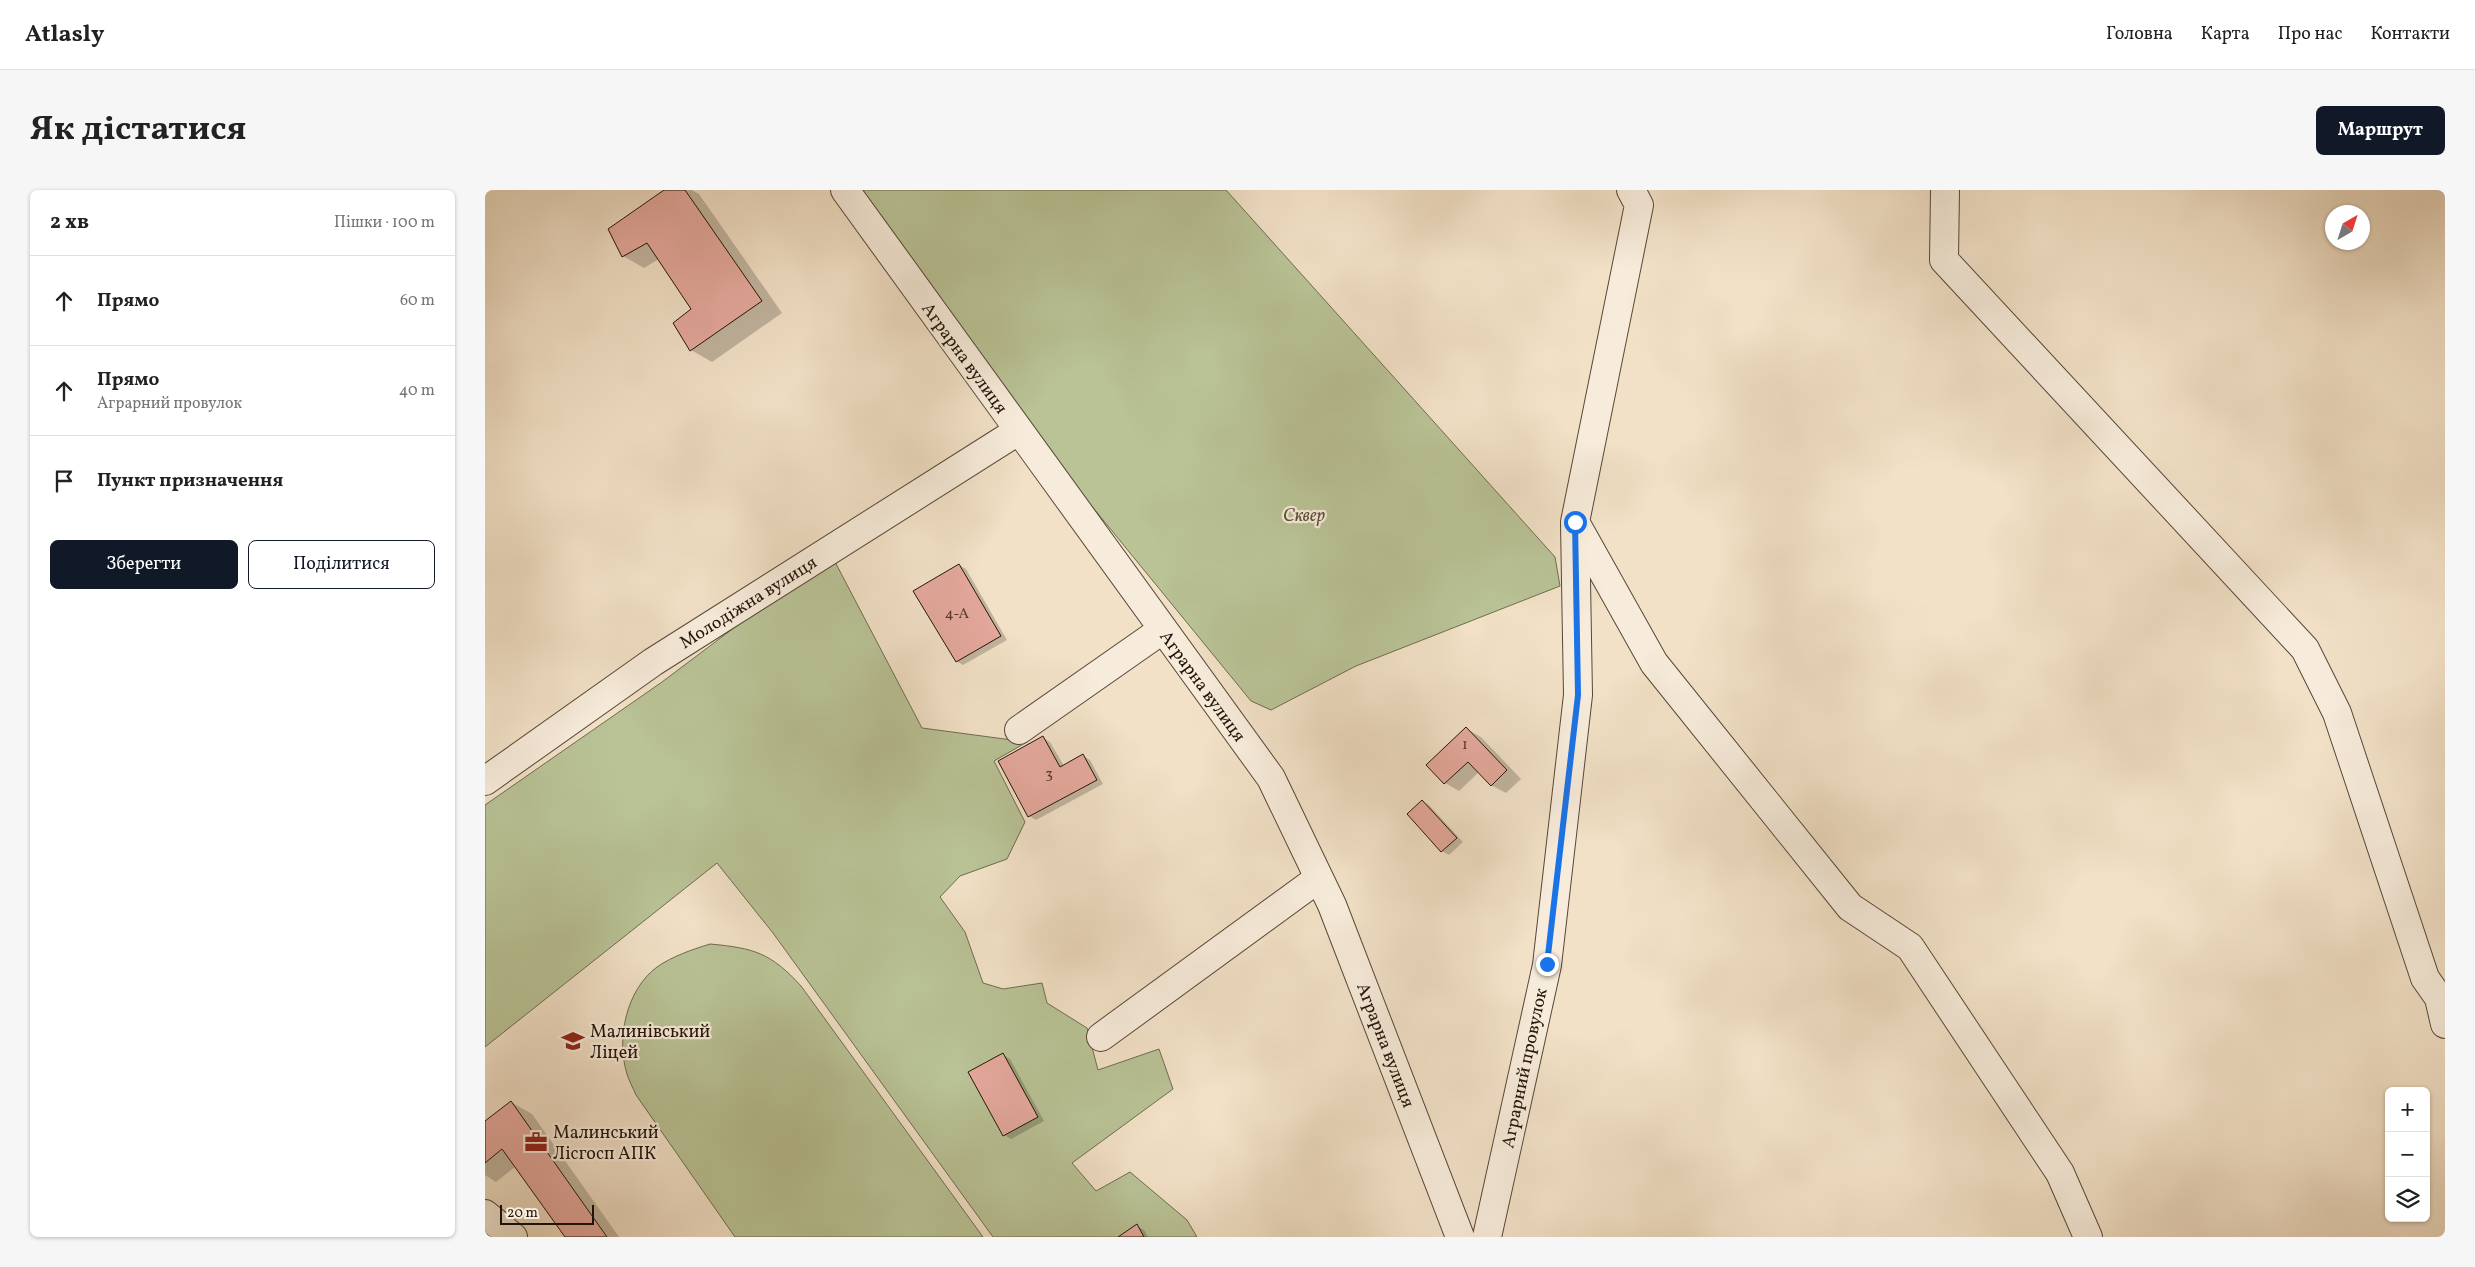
<!DOCTYPE html>
<html lang="uk">
<head>
<meta charset="utf-8">
<style>
	:root { --surface:#fff; --page:#f6f6f6; --text:#222; --muted:#767676; --line:#e0e0e0; --accent:#111827 }
	body { margin:0; font-family:Vollkorn,serif; background:var(--page); color:var(--text) }
	.controls { position:absolute; right:15px; bottom:15px; display:grid; overflow:hidden; border-radius:8px; box-shadow:0 1px 4px #0004 }
	.controls button { width:45px; height:45px; display:grid; place-items:center; padding:0; border:0; border-bottom:1px solid var(--line); background:var(--surface); color:var(--text); font:25px sans-serif }
	.compass { position:absolute; left:1840px; top:15px; width:45px; height:45px; border-radius:50%; background:var(--surface); box-shadow:0 1px 4px #0004; rotate:39deg }
	.scale { position:absolute; left:15px; bottom:12px; width:94px; box-sizing:border-box; padding-left:5px; border:2px solid #231409; border-top:0; font-size:14px; line-height:18px; white-space:nowrap; color:#231409; -webkit-text-stroke:4px #f7ecdb; paint-order:stroke }
	.stop { position:absolute; width:15px; height:15px; margin:-11px; border:4px solid #1a73e8; border-radius:50%; background:#fff }
	.stop.end { background:#1a73e8; border-color:#fff; box-shadow:0 1px 5px #0008 }
	.list { margin:0; padding:0; list-style:none }
	h2 { display:flex; justify-content:space-between; align-items:center; height:65px; margin:0; padding:0 20px; font-size:21px }
	h2 small { font-size:16px; font-weight:400; color:var(--muted) }
	.list li { display:grid; grid-template-columns:32px 1fr auto; gap:15px; align-items:center; box-sizing:border-box; height:90px; padding:0 20px; border-top:1px solid var(--line) }
	.list b { display:block; font-size:19px; white-space:nowrap }
	.list p { margin:0; font-size:16px; white-space:nowrap; color:var(--muted) }
	.list em { font-size:16px; font-style:normal; color:var(--muted) }
	.actions { display:flex; gap:10px; padding:15px 20px }
	.actions a { flex:1; padding:11px 0; border:1px solid var(--accent); border-radius:8px; text-align:center; font-size:18px; color:var(--accent) }
	.actions .main { background:var(--accent); color:#fff }
	.icon { flex:none; width:28px; height:28px; fill:none; stroke:currentColor; stroke-width:2; stroke-linecap:round; stroke-linejoin:round }
	.map { position:relative; flex:none; width:1960px; height:1047px; overflow:hidden; border-radius:8px }
	header { display:flex; align-items:center; gap:30px; box-sizing:border-box; height:70px; padding:0 25px; background:var(--surface); border-bottom:1px solid var(--line) }
	header strong { font-size:24px }
	nav { display:flex; gap:28px; margin-inline-start:auto; font-size:18px }
	.intro { display:flex; align-items:center; justify-content:space-between; box-sizing:border-box; height:120px; padding:0 30px }
	h1 { margin:0; font-size:35px }
	.button { padding:12px 22px; border-radius:8px; background:var(--accent); color:#fff; font-size:18px; font-weight:700 }
	main { display:flex; gap:30px; padding:0 30px }
	aside { flex:1; background:var(--surface); border-radius:8px; box-shadow:0 1px 4px #0004 }
	.map>svg:first-child { display:block }
	.green { fill:#b9c396; stroke:#6e6c50 }
	.shadow { fill:#0003 }
	.building { fill:#e5a99d; stroke:#231409 }
	.lines { fill:none; stroke-linecap:round; stroke-linejoin:round }
	.minor-casing { stroke:#574738; stroke-width:30 }
	.minor { stroke:#f7ecdb; stroke-width:28 }
	.route { stroke:#1a73e8; stroke-width:6 }
	.labels { text-anchor:middle; stroke-width:4.5; stroke-linejoin:round; paint-order:stroke }
	.number-label { font-size:15px; fill:#54392e }
	.street-label { font-size:18px; fill:#231409; stroke:#f7ecdb }
	.park-label { font-size:18px; font-style:italic; fill:#58513a; stroke:#f7ecdb }
	.poi-label { font-size:18px; fill:#231409; stroke:#f7ecdb; text-anchor:start }
</style>
</head>
<body>
<header>
<strong>Atlasly</strong>
<nav><a>Головна</a><a>Карта</a><a>Про нас</a><a>Контакти</a></nav>
</header>
<div class="intro"><h1>Як дістатися</h1><a class="button">Маршрут</a></div>
<main>
<aside>
<h2>2 хв<small>Пішки · 100 m</small></h2>
<ul class="list">
<li><svg class="icon" aria-label="ahead" viewBox="0 0 24 24"><path d="M12 20V5M6 11l6-6 6 6"/></svg><div><b>Прямо</b></div><em>60 m</em></li>
<li><svg class="icon" aria-label="ahead" viewBox="0 0 24 24"><path d="M12 20V5M6 11l6-6 6 6"/></svg><div><b>Прямо</b><p>Аграрний провулок</p></div><em>40 m</em></li>
<li><svg class="icon" aria-label="arrive" viewBox="0 0 24 24"><path d="M6 21V4h12l-3 4 3 4H6"/></svg><div><b>Пункт призначення</b></div></li>
</ul>
<div class="actions"><a class="main">Зберегти</a><a>Поділитися</a></div>
</aside>
<div class="map">
<svg width="1960" height="1047" viewBox="0 0 1960 1047">
	<rect width="100%" height="100%" fill="#f2e1c7"/>
	<filter id="stains"><feTurbulence type="fractalNoise" baseFrequency=".004" numOctaves="4"/><feColorMatrix values="0 0 0 0 .2 0 0 0 0 .09 0 0 0 0 .02 0 0 0 .5 -.17"/></filter>
	<radialGradient id="worn" r=".72"><stop offset=".6" stop-color="#630" stop-opacity="0"/><stop offset="1" stop-color="#630" stop-opacity=".3"/></radialGradient>
	<!-- green -->
	<path class="green" d="M373,0H741L1070,367L1075,396L871,476L786,520L766,511L547,243Z
		M349,370L437,538L542,552L509,571L540,632L522,669L475,686L455,707L480,742L498,793L518,799L557,793L562,813L602,838L613,880L674,859L688,899L587,973L611,1001L645,982L702,1030L712,1047H508L288,743L232,673L0,857V615L177,492L286,410Z
		M225,754C269,758 286,763 316,796L498,1047H250L151,905C148,898 144,891 142,884C131,849 141,800 172,777C188,766 206,760 225,754Z"/>
	<!-- shadow -->
	<path class="shadow" d="M181,0H207L214,4L297,123L227,172L206,160L190,133L208,119L174,69L159,78L138,66Z
		M474,375L481,379L522,450L478,475L471,471Z
		M982,539L996,547L1036,589L1021,603L1006,595L994,582L974,601L960,593Z
		M558,548L565,552L579,576L598,566L605,570L618,594L551,630L544,626Z
		M937,611L944,615L978,652L964,665L957,661Z
		M518,865L525,869L559,931L526,949L519,945Z
		M26,912L47,924L134,1047H81L31,976L11,992L0,985V932Z
		M652,1036L659,1040L663,1047H635Z"/>
	<!-- building -->
	<path class="building" d="M179,0H200L277,111L205,161L188,133L206,119L162,53L137,67L123,39Z
		M474,374L516,446L471,472L428,401Z
		M981,537L1022,580L1006,596L983,572L959,594L941,575Z
		M558,546L575,577L598,564L612,590L543,627L513,571Z
		M937,610L972,648L956,662L922,624Z
		M518,863L553,927L518,946L483,882Z
		M26,911L122,1047H80L17,959L0,973V931Z
		M652,1034L659,1047H633Z"/>
	<g class="lines">
		<defs>
			<path id="minor" d="M360,0L786,588L847,715L975,1047
				M1146,0L1154,15L1090,332L1169,473L1365,717L1425,757L1575,983L1603,1047
				M1460,0L1459,70L1820,459L1852,523L1940,788L1954,808L1960,834
				M534,540L677,440
				M0,591L168,472L533,241
				M616,847L834,688
				M0,1024L28,1047
				M1002,1047L1062,775L1093,505L1090,334"/>
		</defs>
		<!-- minor casing -->
		<use href="#minor" class="minor-casing"/>
		<!-- minor -->
		<use href="#minor" class="minor"/>
	</g>
	<g class="lines">
		<!-- route -->
		<path class="route" d="M1062,774L1093,505L1090,332"/>
	</g>
	<!-- icons -->
	<defs>
		<symbol id="school-bare" viewBox="-9 -9 18 18"><path d="M0-5L7-2L0 1L-7-2ZM-4 1L0 2.5L4 1V4Q0 6-4 4Z" fill="#8f2418" stroke="#f7ecdb" stroke-width="2.5" paint-order="stroke"/></symbol>
		<symbol id="office-bare" viewBox="-9 -9 18 18"><path d="M-6-3h4V-5.5h4V-3h4V5H-6ZM-1-4.5V-3h2v-1.5ZM-6 0V1H6V0Z" fill="#8f2418" stroke="#f7ecdb" stroke-width="2.5" paint-order="stroke"/></symbol>
	</defs>
	<g fill-rule="evenodd">
		<use href="#school-bare" x="72" y="835" width="32" height="32"/>
		<use href="#office-bare" x="35" y="936" width="32" height="32"/>
	</g>
	<g class="labels">
		<!-- number labels -->
		<g class="number-label">
			<text x="472" y="428">4-А</text>
			<text x="980" y="559">1</text>
			<text x="564" y="588">3</text>
		</g>
		<!-- street labels -->
		<g class="street-label">
			<text transform="translate(480 168) rotate(54)" y="6">Аграрна вулиця</text>
			<text transform="translate(263 412) rotate(-32)" y="6">Молодіжна вулиця</text>
			<text transform="translate(718 496) rotate(54)" y="6">Аграрна вулиця</text>
			<text transform="translate(901 855) rotate(69)" y="6">Аграрна вулиця</text>
			<text transform="translate(1039 878) rotate(-78)" y="6">Аграрний провулок</text>
		</g>
		<!-- park labels -->
		<g class="park-label">
			<text x="819" y="331">Сквер</text>
		</g>
		<!-- poi labels -->
		<g class="poi-label">
			<text x="105" y="847">Малинівський<tspan x="105" dy="21">Ліцей</tspan></text>
			<text x="68" y="948">Малинський<tspan x="68" dy="21">Лісгосп АПК</tspan></text>
		</g>
	</g>
	<rect width="100%" height="100%" filter="url(#stains)"/>
	<rect width="100%" height="100%" fill="url(#worn)"/>
</svg>
<div class="controls">
<button>+</button>
<button>−</button>
<button><svg class="icon" aria-label="layers" viewBox="0 0 24 24"><path d="M12 4l9 5-9 5-9-5zM3 14l9 5 9-5"/></svg></button>
</div>
<svg class="compass" viewBox="-18 -18 36 36"><path d="M0-13l5 13h-10z" fill="#e53935"/><path d="M0 13l5-13h-10z" fill="#767676"/></svg>
<div class="scale">20 m</div>
<div class="stop" style="left:1090px;top:332px"></div>
<div class="stop end" style="left:1062px;top:774px"></div>
</div>
</main>
</body>
</html>
